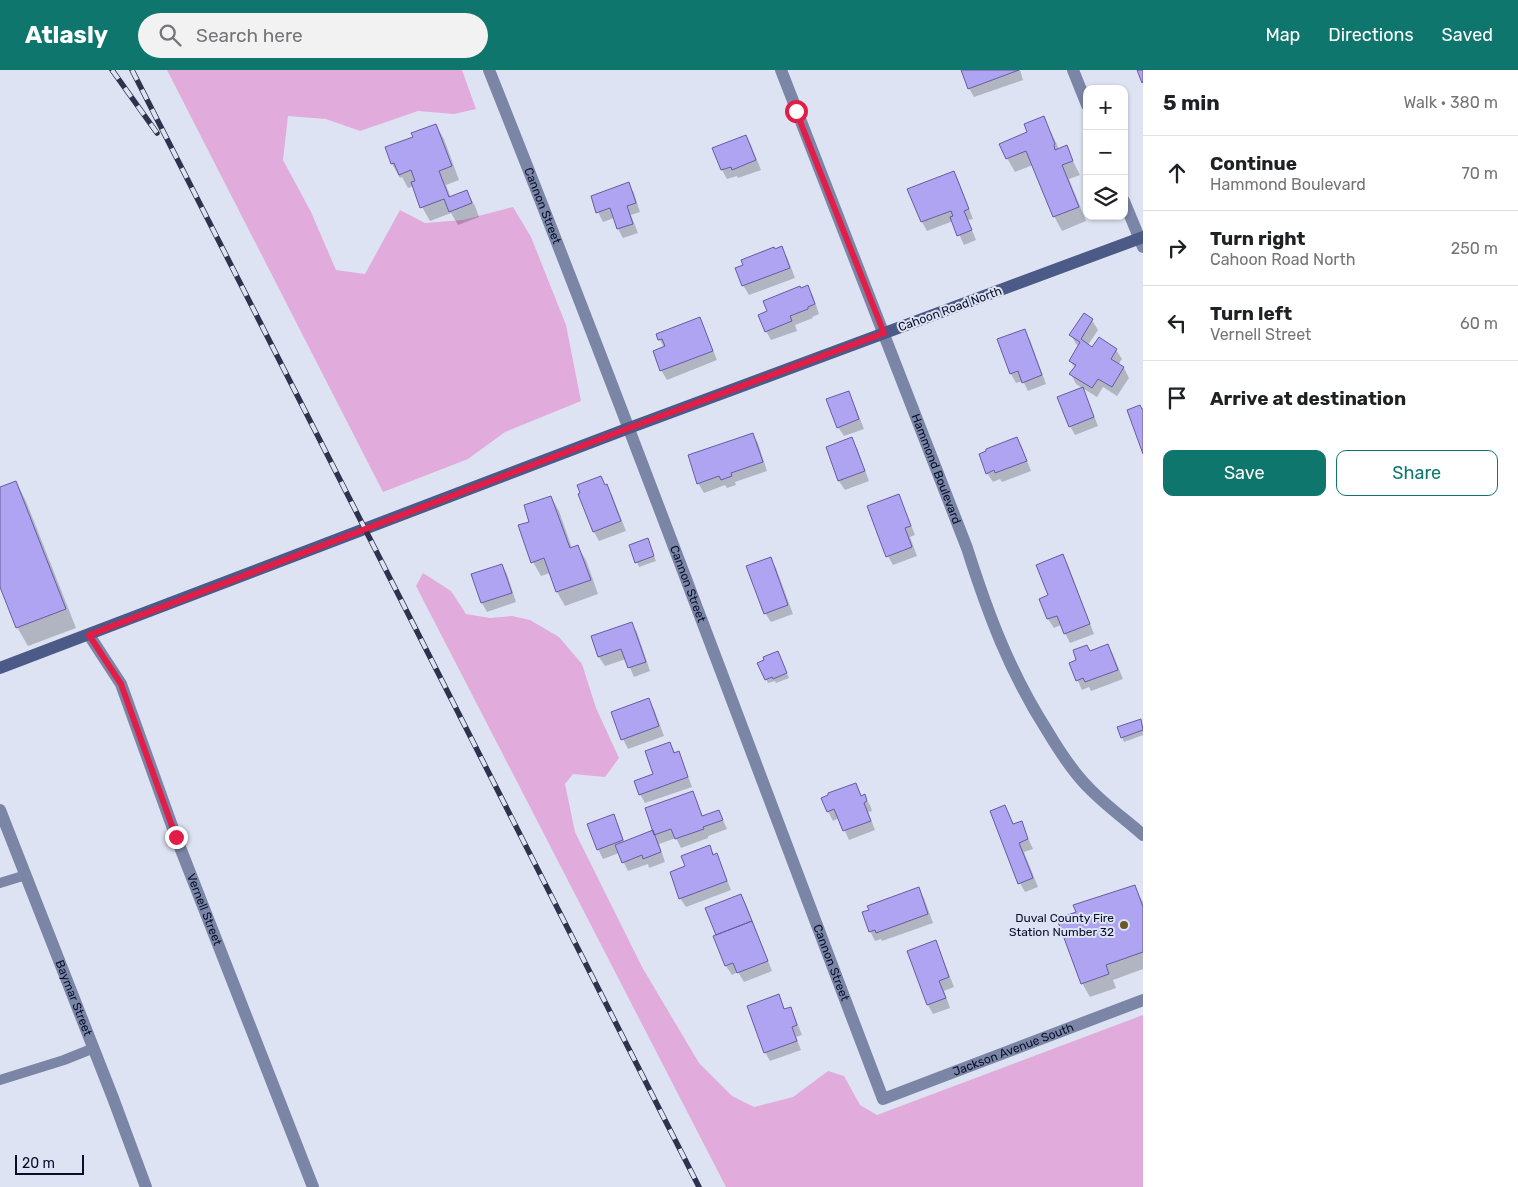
<!DOCTYPE html>
<html lang="en">
<head>
<meta charset="utf-8">
<style>
	:root { --surface:#fff; --page:#f2f2f2; --text:#202124; --muted:#757577; --line:#e0e0e0; --accent:#0f766e }
	body { margin:0; font-family:Rubik,sans-serif; background:var(--page); color:var(--text) }
	.controls { position:absolute; right:15px; top:15px; display:grid; overflow:hidden; border-radius:10px; box-shadow:0 1px 4px #0004 }
	.controls button { width:45px; height:45px; display:grid; place-items:center; padding:0; border:0; border-bottom:1px solid var(--line); background:var(--surface); color:var(--text); font:25px sans-serif }
	.scale { position:absolute; left:15px; bottom:12px; width:69px; box-sizing:border-box; padding-left:5px; border:2px solid #090f2a; border-top:0; font-size:14px; line-height:18px; white-space:nowrap; color:#090f2a; -webkit-text-stroke:4px #dde3f2; paint-order:stroke }
	.stop { position:absolute; width:15px; height:15px; margin:-11px; border:4px solid #e11d48; border-radius:50%; background:#fff }
	.stop.end { background:#e11d48; border-color:#fff; box-shadow:0 1px 5px #0008 }
	.list { margin:0; padding:0; list-style:none }
	h2 { display:flex; justify-content:space-between; align-items:center; height:65px; margin:0; padding:0 20px; font-size:21px }
	h2 small { font-size:16px; font-weight:400; color:var(--muted) }
	.list li { display:grid; grid-template-columns:32px 1fr auto; gap:15px; align-items:center; box-sizing:border-box; height:75px; padding:0 20px; border-top:1px solid var(--line) }
	.list b { display:block; font-size:19px; white-space:nowrap }
	.list p { margin:0; font-size:16px; white-space:nowrap; color:var(--muted) }
	.list em { font-size:16px; font-style:normal; color:var(--muted) }
	.actions { display:flex; gap:10px; padding:15px 20px }
	.actions a { flex:1; padding:11px 0; border:1px solid var(--accent); border-radius:10px; text-align:center; font-size:18px; color:var(--accent) }
	.actions .main { background:var(--accent); color:#fff }
	.icon { flex:none; width:28px; height:28px; fill:none; stroke:currentColor; stroke-width:2; stroke-linecap:round; stroke-linejoin:round }
	.map { position:relative; flex:none; width:1143px; height:1117px; overflow:hidden }
	header { display:flex; align-items:center; gap:30px; box-sizing:border-box; height:70px; padding:0 25px; background:var(--accent); color:#fff }
	header strong { font-size:24px }
	nav { display:flex; gap:28px; margin-inline-start:auto; font-size:18px }
	.search { width:350px; height:45px; background:var(--page); display:flex; align-items:center; gap:12px; box-sizing:border-box; padding:0 18px; border-radius:28px; color:var(--muted); font-size:19px }
	main { display:flex }
	aside { flex:1; background:var(--surface) }
	.map>svg:first-child { display:block }
	.green { fill:#e1acdb }
	.shadow { fill:#0003 }
	.building { fill:#afa4f1; stroke:#685ba2 }
	.lines { fill:none; stroke-linecap:round; stroke-linejoin:round }
	.service { stroke:#7b86a6; stroke-width:10 }
	.minor { stroke:#7b86a6; stroke-width:12 }
	.secondary { stroke:#4c5a87; stroke-width:12 }
	.rail-casing { stroke:#2d334c; stroke-width:5.5 }
	.rail { stroke:#dde3f2; stroke-width:4; stroke-dasharray:11; stroke-linecap:butt }
	.route { stroke:#e11d48; stroke-width:6 }
	.poi-dot { fill:#6a5826; stroke:#dde3f2; stroke-width:2 }
	.labels { text-anchor:middle; stroke-width:4; stroke-linejoin:round; paint-order:stroke }
	.street-label { font-size:12px; fill:#090f2a; stroke:#dde3f2 }
	.poi-label { font-size:12px; fill:#090f2a; stroke:#dde3f2; text-anchor:end }
</style>
</head>
<body>
<header>
<strong>Atlasly</strong>
<div class="search"><svg class="icon" aria-label="search" viewBox="0 0 24 24"><circle cx="10" cy="10" r="6"/><path d="M15 15l6 6"/></svg>Search here</div>
<nav><a>Map</a><a>Directions</a><a>Saved</a></nav>
</header>
<main>
<div class="map">
<svg width="1143" height="1117" viewBox="0 0 1143 1117">
	<rect width="100%" height="100%" fill="#dde3f2"/>
	<!-- green -->
	<path class="green" d="M167,0H462L476,39L454,44L418,41L360,61L326,49L288,46L283,90L311,142L336,200L365,204L400,140L425,153L463,150L513,137L531,167L566,255L581,331L505,362L468,389L383,422Z
		M423,503L451,521L466,544L490,548L512,546L530,550L559,567L582,594L596,638L619,688L605,707L573,704L565,714L575,762L642,897L699,993L732,1026L754,1037L793,1027L828,1001L844,1006L860,1035L877,1045L1143,945V1117H726L416,516Z"/>
	<!-- shadow -->
	<path class="shadow" d="M962,0H1020L1023,10L974,27L969,18Z
		M1043,48L1051,62L1059,79L1066,77L1080,105L1069,109L1086,151L1062,161L1054,146L1033,95L1015,102L1007,88Z
		M436,55L444,69L459,110L446,115L451,128L467,122L475,136L479,147L458,155L451,143L430,151L422,137L414,116L408,118L402,107L400,108L392,94L386,78L414,68Z
		M746,66L751,75L761,100L738,108L737,106L727,109L722,100L714,78Z
		M954,102L959,112L973,149L968,150L976,170L964,175L953,151L927,161L922,152Z
		M629,114L634,123L640,142L631,145L638,163L623,168L618,159L614,148L603,152L598,142Z
		M781,178L787,187L795,208L749,225L743,215L775,181Z
		M807,216L813,226L819,244L812,247L813,248L795,255L797,261L771,270L766,261L769,242L800,219Z
		M1084,245L1092,250L1098,260L1088,275L1093,279L1116,280L1122,289L1118,295L1124,298L1129,308L1117,326L1103,317L1097,327L1076,314L1071,304L1075,298L1070,291L1079,276L1076,274L1071,265Z
		M699,248L704,258L717,290L667,310L661,300L664,278L657,265Z
		M1024,261L1030,270L1046,314L1028,321L1023,311L1016,313L1011,304L999,270Z
		M1082,318L1087,328L1098,356L1075,365L1070,356Z
		M848,322L853,331L864,359L844,366L838,357Z
		M752,364L758,373L767,401L735,412L736,415L727,418L725,415L704,423L698,413Z
		M1017,368L1022,377L1031,401L1002,412L1000,409L993,412L987,403Z
		M851,369L857,378L869,411L845,420L839,411L827,378Z
		M16,412L26,431L76,558L28,576L17,557L0,513V418Z
		M606,416L612,425L626,461L599,471L594,462L580,425Z
		M898,426L903,435L915,465L910,467L917,486L893,495L888,486Z
		M551,427L559,441L572,478L577,476L586,490L598,524L565,536L557,522L550,503L541,506L533,492L531,453Z
		M649,474L656,491L639,497L630,476Z
		M1063,486L1068,495L1094,564L1070,573L1061,555L1054,558L1048,549L1041,529L1049,526Z
		M770,488L776,498L793,544L771,552L765,543Z
		M502,495L507,504L516,532L487,542L482,533L472,505Z
		M631,553L637,562L650,601L634,607L626,589L605,596L599,587L592,567Z
		M1108,575L1113,584L1123,609L1091,621L1089,617L1082,620L1070,594L1090,582Z
		M780,587L789,608L776,613L775,611L768,613L766,609Z
		M649,630L654,639L664,666L628,679L623,669Z
		M1140,650L1143,656V665L1124,672L1122,667Z
		M670,674L676,684L678,683L683,692L692,717L645,733L640,724L654,705Z
		M856,714L862,727L864,726L870,735L872,741L868,742L875,760L849,770L839,748L833,751L828,741Z
		M692,722L697,731L703,747L719,741L727,759L708,766V768L681,778L676,768L659,774L665,792L649,798L648,794L628,801L619,783L603,789L598,779L613,746L618,755L625,773L654,761Z
		M1005,737L1014,755L1021,753L1033,779L1024,782L1038,817L1025,822L1020,813Z
		M709,777L721,794L731,820L686,837L680,828L686,797Z
		M1134,816L1143,832V899L1113,910L1116,918L1090,927L1082,913L1077,843Z
		M918,819L924,828L933,853L882,871L881,869L875,871L870,861Z
		M741,825L746,834L772,901L744,912L738,902L732,905L726,896L715,867Z
		M935,872L940,881L954,917L944,921L950,938L933,944L928,935L908,881Z
		M778,926L785,940L790,938L795,947L802,965L796,967L801,980L770,991L765,982Z"/>
	<!-- building -->
	<path class="building" d="M961,0H1019L968,19Z
		M1137,0H1143V12L1142,13Z
		M1044,46L1055,74L1054,75L1055,80L1067,75L1073,91L1062,95L1079,137L1053,147L1026,81L1006,89L999,74L1027,62L1024,54Z
		M436,54L452,96L439,101L449,127L467,120L472,133L449,142L444,129L420,138L411,112L415,111L411,100L399,105L394,93L391,94L385,77L413,67L411,63Z
		M746,65L756,90L732,100L731,97L721,100L712,78Z
		M954,101L969,139L964,141L972,160L957,166L950,147L953,146L951,141L921,152L907,119Z
		M629,112L636,133L627,136L633,154L617,159L610,138L596,143L591,126Z
		M782,176L790,198L742,216L735,198L743,195L741,190L774,177L775,179Z
		M808,215L815,234L808,237V239L790,246L792,251L765,262L758,245L767,241L763,231L800,216L801,218Z
		M1084,243L1093,249L1081,269L1092,277L1099,267L1117,279L1111,289L1124,297L1112,317L1098,309L1092,318L1069,304L1076,295L1069,291L1080,272L1069,265Z
		M700,247L713,281L660,301L653,281L665,276L662,269L658,270L656,264Z
		M1025,259L1042,305L1022,313L1018,301L1010,304L997,269Z
		M1083,317L1094,347L1069,357L1057,327Z
		M849,321L859,349L837,358L826,329Z
		M1140,335L1142,339H1143V384L1127,340Z
		M753,363L763,392L731,403L732,406L721,410L719,406L697,414L688,385Z
		M852,367L865,401L838,411L826,377Z
		M1017,367L1027,391L995,403L994,400L986,404L979,384L986,381V379Z
		M601,406L605,415L607,414L621,451L593,462L578,424L580,423L577,415Z
		M16,411L66,539L16,558L0,517V417Z
		M899,424L911,456L905,458L912,477L886,487L867,436Z
		M551,426L570,478L578,475L591,510L556,522L544,488L531,493L518,455L529,452L524,435Z
		M648,468L654,486L635,493L629,475Z
		M1063,484L1090,554L1064,564L1057,546L1047,549L1039,529L1048,525L1036,495Z
		M771,487L788,535L764,544L746,496Z
		M502,494L512,523L481,533L471,504Z
		M632,552L646,592L628,598L621,579L598,587L591,566Z
		M1108,574L1118,600L1085,612L1083,608L1076,611L1069,593L1076,590L1073,580L1087,575L1090,581Z
		M778,581L787,603L773,609L772,607L765,610L757,593L764,590L763,587Z
		M649,628L659,656L621,670L611,642Z
		M1141,649L1143,660L1121,668L1117,657Z
		M670,672L674,683L679,681L688,707L639,725L634,711L653,704L645,681Z
		M856,713L861,726L865,724L867,731L864,733L871,751L843,761L834,739L827,742L821,728L828,725V723Z
		M693,721L702,746L719,740L723,750L703,757L704,759L675,769L671,759L654,765L645,738Z
		M1005,735L1013,754L1022,751L1028,769L1019,773L1033,808L1018,814L990,741Z
		M614,744L623,770L597,780L587,754Z
		M653,760L661,782L643,789L642,785L622,793L615,775Z
		M710,775L713,785L717,783L727,811L679,829L670,802L685,796L681,786Z
		M1135,815L1143,837V882L1106,895L1109,904L1081,914L1057,849L1076,842L1073,835Z
		M919,817L928,844L876,863L875,860L869,862L862,842L869,840L867,836Z
		M741,824L752,851L716,865L705,838Z
		M752,851L768,891L737,903L733,893L725,896L713,866Z
		M936,870L949,907L939,911L946,928L927,935L907,881Z
		M779,924L784,939L791,937L797,955L792,957L797,971L764,983L747,936Z"/>
	<g class="lines">
		<!-- service -->
		<path class="service" d="M0,813L26,805
			M0,1010L64,990L94,978"/>
		<!-- minor -->
		<g class="minor">
			<path id="s1" d="M489,0C625,341 752,686 883,1029L1143,930"/>
			<path id="s2" d="M781,0L967,478C988,544 1010,603 1048,662C1060,682 1072,701 1088,717C1105,735 1125,749 1143,765"/>
			<path d="M1073,0L1087,35"/>
			<path d="M1124,131L1143,177"/>
			<path id="s3" d="M89,565L121,614L176,767L313,1117"/>
			<path id="s4" d="M0,740L113,1028L146,1117"/>
		</g>
		<!-- secondary -->
		<path class="secondary" d="M0,598L629,358L1143,167"/>
		<defs>
			<path id="rail" d="M112,0L157,63
				M132,0L699,1117"/>
		</defs>
		<!-- rail casing -->
		<use href="#rail" class="rail-casing"/>
		<!-- rail -->
		<use href="#rail" class="rail"/>
	</g>
	<g class="lines">
		<!-- route -->
		<path class="route" d="M176,767L121,614L89,565L629,358L884,263L796,41"/>
	</g>
	<!-- markers -->
	<circle class="poi-dot" cx="1124" cy="855" r="5"/>
	<g class="labels">
		<!-- street labels -->
		<g class="street-label">
			<text dy="4" stroke="none"><textPath href="#s1" startOffset="146">Cannon Street</textPath></text>
			<text transform="translate(950 239) rotate(-20)" y="4">Cahoon Road North</text>
			<text dy="4" stroke="none"><textPath href="#s2" startOffset="428">Hammond Boulevard</textPath></text>
			<text dy="4" stroke="none"><textPath href="#s1" startOffset="551">Cannon Street</textPath></text>
			<text dy="4" stroke="none"><textPath href="#s3" startOffset="299">Vernell Street</textPath></text>
			<text dy="4" stroke="none"><textPath href="#s1" startOffset="956">Cannon Street</textPath></text>
			<text dy="4" stroke="none"><textPath href="#s4" startOffset="202">Baymar Street</textPath></text>
			<text dy="4" stroke="none"><textPath href="#s1" startOffset="1241">Jackson Avenue South</textPath></text>
		</g>
		<!-- poi labels -->
		<g class="poi-label">
			<text x="1114" y="852">Duval County Fire<tspan x="1114" dy="14">Station Number 32</tspan></text>
		</g>
	</g>
</svg>
<div class="controls">
<button>+</button>
<button>−</button>
<button><svg class="icon" aria-label="layers" viewBox="0 0 24 24"><path d="M12 4l9 5-9 5-9-5zM3 14l9 5 9-5"/></svg></button>
</div>
<div class="scale">20 m</div>
<div class="stop" style="left:796px;top:41px"></div>
<div class="stop end" style="left:176px;top:767px"></div>
</div>
<aside>
<h2>5 min<small>Walk · 380 m</small></h2>
<ul class="list">
<li><svg class="icon" aria-label="ahead" viewBox="0 0 24 24"><path d="M12 20V5M6 11l6-6 6 6"/></svg><div><b>Continue</b><p>Hammond Boulevard</p></div><em>70 m</em></li>
<li><svg class="icon" aria-label="right" viewBox="0 0 24 24"><path d="M7 20v-9h11M14 6l5 5-5 5"/></svg><div><b>Turn right</b><p>Cahoon Road North</p></div><em>250 m</em></li>
<li><svg class="icon" aria-label="left" viewBox="0 0 24 24"><path d="M17 20v-9H6M10 6l-5 5 5 5"/></svg><div><b>Turn left</b><p>Vernell Street</p></div><em>60 m</em></li>
<li><svg class="icon" aria-label="arrive" viewBox="0 0 24 24"><path d="M6 21V4h12l-3 4 3 4H6"/></svg><div><b>Arrive at destination</b></div></li>
</ul>
<div class="actions"><a class="main">Save</a><a>Share</a></div>
</aside>
</main>
</body>
</html>
